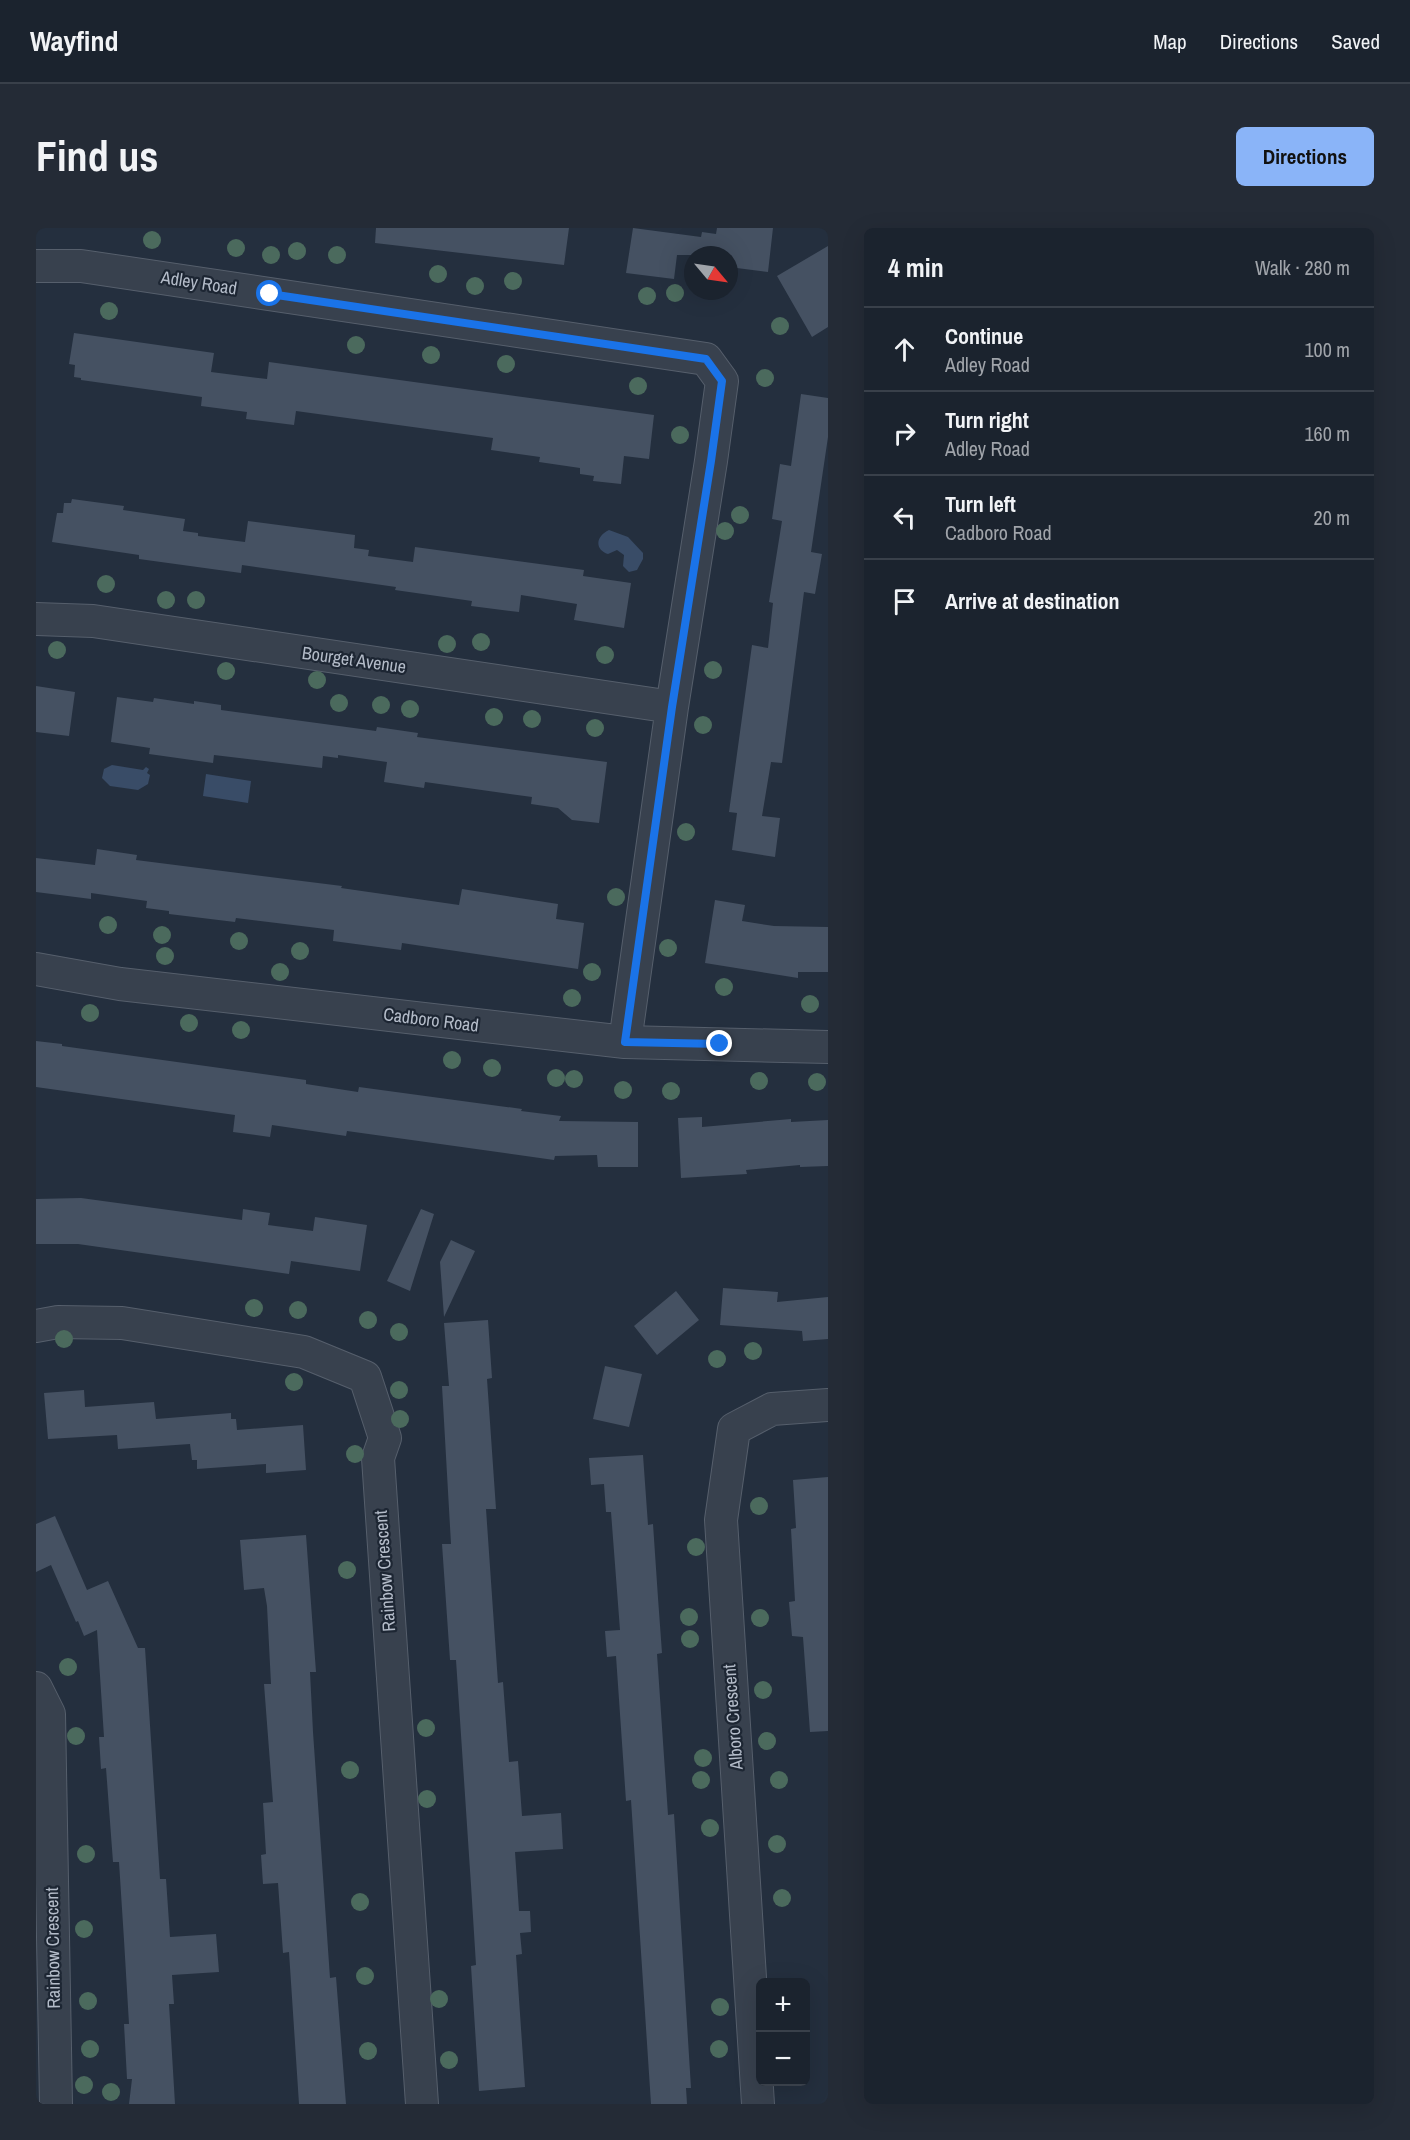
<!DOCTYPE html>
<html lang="en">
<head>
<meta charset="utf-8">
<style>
	:root { --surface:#1b232e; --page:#242b36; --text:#f1f3f6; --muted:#a0a4aa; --line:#39404a; --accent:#8ab4f8 }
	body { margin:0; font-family:"Archivo Narrow",sans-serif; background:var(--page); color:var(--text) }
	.controls { position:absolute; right:18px; bottom:18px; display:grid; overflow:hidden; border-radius:9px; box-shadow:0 6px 24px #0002 }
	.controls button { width:54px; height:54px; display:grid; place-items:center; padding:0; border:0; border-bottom:2px solid var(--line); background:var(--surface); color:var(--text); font:30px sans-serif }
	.compass { position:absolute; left:648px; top:18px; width:54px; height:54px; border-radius:50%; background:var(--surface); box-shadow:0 6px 24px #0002; rotate:119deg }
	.stop { position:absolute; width:18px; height:18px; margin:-14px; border:4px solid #1a73e8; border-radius:50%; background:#fff }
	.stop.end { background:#1a73e8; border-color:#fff; box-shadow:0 2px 6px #0008 }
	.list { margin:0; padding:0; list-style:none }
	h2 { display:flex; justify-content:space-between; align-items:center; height:78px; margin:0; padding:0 24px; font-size:26px }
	h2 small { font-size:20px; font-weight:400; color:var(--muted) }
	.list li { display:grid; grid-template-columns:39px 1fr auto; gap:18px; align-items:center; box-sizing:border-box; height:84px; padding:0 24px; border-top:2px solid var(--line) }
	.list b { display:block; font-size:22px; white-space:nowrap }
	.list p { margin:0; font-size:20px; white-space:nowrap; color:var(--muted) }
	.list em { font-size:20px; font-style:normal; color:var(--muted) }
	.icon { flex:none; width:33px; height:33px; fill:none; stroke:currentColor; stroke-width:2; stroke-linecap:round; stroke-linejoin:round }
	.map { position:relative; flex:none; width:792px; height:1876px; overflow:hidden; border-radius:9px }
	header { display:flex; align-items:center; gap:36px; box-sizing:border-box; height:84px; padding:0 30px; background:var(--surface); border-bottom:2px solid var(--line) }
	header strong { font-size:28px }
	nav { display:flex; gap:33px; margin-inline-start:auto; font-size:21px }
	.intro { display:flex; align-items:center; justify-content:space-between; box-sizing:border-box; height:144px; padding:0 36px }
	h1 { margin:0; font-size:42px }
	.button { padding:15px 27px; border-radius:9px; background:var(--accent); color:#111; font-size:21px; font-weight:700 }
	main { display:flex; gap:36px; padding:0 36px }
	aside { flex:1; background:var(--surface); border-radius:9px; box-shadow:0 6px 24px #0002 }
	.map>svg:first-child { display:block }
	.water { fill:#394c67 }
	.building { fill:#455162 }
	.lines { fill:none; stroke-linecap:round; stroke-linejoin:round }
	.minor-casing { stroke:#565f6c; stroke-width:34 }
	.minor { stroke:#38414e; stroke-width:32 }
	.tree { fill:#4b6a5d }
	.route { stroke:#1a73e8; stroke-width:8 }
	.labels { text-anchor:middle; stroke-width:4.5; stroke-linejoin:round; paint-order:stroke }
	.street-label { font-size:18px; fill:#b4bcc9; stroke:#1d2633 }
</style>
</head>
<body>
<header>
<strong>Wayfind</strong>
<nav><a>Map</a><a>Directions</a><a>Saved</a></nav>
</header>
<div class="intro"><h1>Find us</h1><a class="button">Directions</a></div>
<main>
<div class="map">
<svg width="792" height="1876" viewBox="0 0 792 1876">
	<rect width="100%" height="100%" fill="#242f3e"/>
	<!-- water -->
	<path class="water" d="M573,302L592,309L607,325V331L601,342L593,344L587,338L588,327L581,322L572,326C558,321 560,308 573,302Z
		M76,537L107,542L110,539L113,541L111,545L114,547L112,556L102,562L74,558L66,550L68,541Z
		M170,546L215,553L212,575L167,568Z"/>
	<!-- building -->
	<path class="building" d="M340,0H533L528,37L339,15Z
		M597,0L665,9L666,4L680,6L681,0H737L732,44L693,39V27H641L638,51L590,45Z
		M792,18V99L776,109L741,48Z
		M38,105L178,125L175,144L231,151L233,134L618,187L613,231L588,228L585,256L557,253L558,248L544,246V240L503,234L504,229L455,222L457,210L260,183L258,197L210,191L211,184L165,178L166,169L45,152V150L38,149L39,137L33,136Z
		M765,166L792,170V209L775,324L786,326L779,366L768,364L746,535L735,534L726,588L744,590L739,629L696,622L701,585L693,584L716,417L732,420L737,375L733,374L746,293L736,291L744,236L755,238Z
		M36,271L88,278L87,282L149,291L147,303L162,305V308L209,314L212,293L319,307L318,320L333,322L332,328L377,334L379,319L548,342L547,348L595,355L588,400L538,392L541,376L485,367L483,384L435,378L436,373L359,362L360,359L206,337L205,345L103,331V327L16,314L21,285H27L28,275H35Z
		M0,458L39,464L33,508L0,504Z
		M81,469L117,474L118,470L158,476V473L185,477V482L340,503L341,499L382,505L381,509L571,534L563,595L536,592L522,580L495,576L496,569L389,554L388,560L348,554L351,534L302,527V530L287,528L286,540L178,527L177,535L113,526L114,520L75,514Z
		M61,621L101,627L100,632L306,658L305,660L423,677L426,661L522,676L520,691L548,695L542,741L366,715L365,722L297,713L298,702L200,690L199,694L133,686V683L110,680L111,673L55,665V671L0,664V630L59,637Z
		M679,672L709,677L706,693L738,698L792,699V744H762V750L669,735Z
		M0,813L26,816V818L270,852V856L322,864L323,859L486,881L485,883L525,888L523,893L602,894V939H562L561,927L519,928L518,932L311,903L310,908L236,897L234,909L197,904L199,887L0,859Z
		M666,889V899L755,891V894L792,892V938L764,939V937L710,942L711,946L645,950L642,890Z
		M45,970L206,992L207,981L234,985L232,997L277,1003L279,989L331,997L324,1043L255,1033L253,1046L42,1016H0V971Z
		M385,981L398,986L374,1063L351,1053Z
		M415,1012L439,1023L408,1089L404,1034Z
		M687,1060L742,1064L741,1074L792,1069V1111L767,1113L766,1103L684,1097Z
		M640,1063L663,1092L621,1127L598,1098Z
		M452,1092L456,1150L451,1151L460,1281H450L462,1455L467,1454L473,1534L482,1533L486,1588L525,1585L527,1621L479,1624L483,1683H494L495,1704L484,1705L486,1726L480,1727L489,1859L443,1863L435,1738L440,1737L435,1657L420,1432H414L406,1316H415L406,1158H413L408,1095Z
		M569,1138L606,1146L593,1199L557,1191Z
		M48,1162L49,1179L118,1174L120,1191L195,1185V1191H200L201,1202L267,1197L270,1242L230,1245V1236L161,1241V1232H156L154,1216L82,1221L81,1207L12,1211L8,1165Z
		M607,1227L612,1297L617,1296L622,1370L626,1425L621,1426L632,1587L638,1586L655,1860H650L651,1876H615L595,1572L590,1573L580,1428L571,1429L569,1403L584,1402L575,1284H570L568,1256L555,1257L553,1230Z
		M792,1249V1503L774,1504L767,1409L756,1408L753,1374L759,1373L755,1301L760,1300L757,1252Z
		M19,1288L51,1362L72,1353L102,1420H109L124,1651H130L134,1709L180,1706L183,1744L136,1747L138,1776H133L139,1876H93L96,1851H91L88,1796H93L88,1712L83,1634H77L70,1540L65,1541L63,1509H68L61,1402L48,1408L42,1393L40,1394L15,1337L0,1344V1296Z
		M270,1307L280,1444H274L277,1504L294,1750L300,1749L310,1876H263L253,1724L247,1725L242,1655L227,1656L225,1627L230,1626L227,1575L237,1574L228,1456H235L231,1378L228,1360L208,1362L204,1312Z"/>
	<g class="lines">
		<defs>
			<path id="minor" d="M0,38H45L670,131L686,153L675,233L636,479L589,814
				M0,391L57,393L636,479
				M0,741L84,756L589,814L792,819
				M0,1098L22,1094L86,1095L268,1124L329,1149L349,1210L342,1230L386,1876
				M0,1460L13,1486L20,1876
				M722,1876L685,1292L698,1201L736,1181L792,1177"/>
		</defs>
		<!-- minor casing -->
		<use href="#minor" class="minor-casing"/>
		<!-- minor -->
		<use href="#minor" class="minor"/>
	</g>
	<!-- trees -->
	<g class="tree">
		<circle cx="116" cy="12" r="9"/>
		<circle cx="200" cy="20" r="9"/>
		<circle cx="261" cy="23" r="9"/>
		<circle cx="235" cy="27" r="9"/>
		<circle cx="301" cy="27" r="9"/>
		<circle cx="402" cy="46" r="9"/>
		<circle cx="477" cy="53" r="9"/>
		<circle cx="439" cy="58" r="9"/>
		<circle cx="639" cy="65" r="9"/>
		<circle cx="611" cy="68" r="9"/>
		<circle cx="73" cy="83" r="9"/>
		<circle cx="744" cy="98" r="9"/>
		<circle cx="320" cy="117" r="9"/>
		<circle cx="395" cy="127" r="9"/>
		<circle cx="470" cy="136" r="9"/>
		<circle cx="729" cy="150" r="9"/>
		<circle cx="602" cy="158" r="9"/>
		<circle cx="644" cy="207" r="9"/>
		<circle cx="704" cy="287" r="9"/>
		<circle cx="689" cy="303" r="9"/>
		<circle cx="70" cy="356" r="9"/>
		<circle cx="130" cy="372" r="9"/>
		<circle cx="160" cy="372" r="9"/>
		<circle cx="445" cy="414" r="9"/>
		<circle cx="411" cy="416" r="9"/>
		<circle cx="21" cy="422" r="9"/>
		<circle cx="569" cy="427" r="9"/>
		<circle cx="677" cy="442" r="9"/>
		<circle cx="190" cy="443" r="9"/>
		<circle cx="281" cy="452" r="9"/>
		<circle cx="303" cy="475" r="9"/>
		<circle cx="345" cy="477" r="9"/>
		<circle cx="374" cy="481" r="9"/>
		<circle cx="458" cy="489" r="9"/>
		<circle cx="496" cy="491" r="9"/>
		<circle cx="667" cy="497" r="9"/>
		<circle cx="559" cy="500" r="9"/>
		<circle cx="650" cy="604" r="9"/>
		<circle cx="580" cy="669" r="9"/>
		<circle cx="72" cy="697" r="9"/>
		<circle cx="126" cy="707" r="9"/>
		<circle cx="203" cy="713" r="9"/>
		<circle cx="632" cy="720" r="9"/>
		<circle cx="264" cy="723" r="9"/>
		<circle cx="129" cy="728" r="9"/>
		<circle cx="244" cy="744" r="9"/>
		<circle cx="556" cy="744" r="9"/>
		<circle cx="688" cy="759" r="9"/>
		<circle cx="536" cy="770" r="9"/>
		<circle cx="774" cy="776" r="9"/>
		<circle cx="54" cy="785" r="9"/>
		<circle cx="153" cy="795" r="9"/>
		<circle cx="205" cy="802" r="9"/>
		<circle cx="416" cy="832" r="9"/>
		<circle cx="456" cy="840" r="9"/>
		<circle cx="520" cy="850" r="9"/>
		<circle cx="538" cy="851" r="9"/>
		<circle cx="723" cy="853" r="9"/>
		<circle cx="781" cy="854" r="9"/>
		<circle cx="587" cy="862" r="9"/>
		<circle cx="635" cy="863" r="9"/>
		<circle cx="218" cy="1080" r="9"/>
		<circle cx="262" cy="1082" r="9"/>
		<circle cx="332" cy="1092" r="9"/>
		<circle cx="363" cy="1104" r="9"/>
		<circle cx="28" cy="1111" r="9"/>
		<circle cx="717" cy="1123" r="9"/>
		<circle cx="681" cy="1131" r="9"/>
		<circle cx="258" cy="1154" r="9"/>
		<circle cx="363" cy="1162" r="9"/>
		<circle cx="364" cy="1191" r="9"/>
		<circle cx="319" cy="1226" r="9"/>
		<circle cx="723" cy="1278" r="9"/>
		<circle cx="660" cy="1319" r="9"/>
		<circle cx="311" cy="1342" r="9"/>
		<circle cx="653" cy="1389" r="9"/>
		<circle cx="724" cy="1390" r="9"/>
		<circle cx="654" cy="1411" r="9"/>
		<circle cx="32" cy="1439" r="9"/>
		<circle cx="727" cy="1462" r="9"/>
		<circle cx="390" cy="1500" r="9"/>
		<circle cx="40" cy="1508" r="9"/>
		<circle cx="731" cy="1513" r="9"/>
		<circle cx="667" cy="1530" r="9"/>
		<circle cx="314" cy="1542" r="9"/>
		<circle cx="665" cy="1552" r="9"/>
		<circle cx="743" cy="1552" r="9"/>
		<circle cx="391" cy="1571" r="9"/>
		<circle cx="674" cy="1600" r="9"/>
		<circle cx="741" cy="1616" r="9"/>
		<circle cx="50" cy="1626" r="9"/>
		<circle cx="746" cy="1670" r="9"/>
		<circle cx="324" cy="1674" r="9"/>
		<circle cx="48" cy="1701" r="9"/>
		<circle cx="329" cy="1748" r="9"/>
		<circle cx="403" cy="1771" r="9"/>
		<circle cx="52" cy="1773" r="9"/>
		<circle cx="684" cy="1779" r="9"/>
		<circle cx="54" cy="1821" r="9"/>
		<circle cx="683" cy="1821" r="9"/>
		<circle cx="332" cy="1823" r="9"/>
		<circle cx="413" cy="1832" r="9"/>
		<circle cx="48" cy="1857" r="9"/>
		<circle cx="75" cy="1864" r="9"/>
	</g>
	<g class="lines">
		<!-- route -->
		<path class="route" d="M234,66L670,131L686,153L675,233L636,479L589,814L684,816"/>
	</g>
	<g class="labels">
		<!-- street labels -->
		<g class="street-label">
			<text transform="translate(163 55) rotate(9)" y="6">Adley Road</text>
			<text transform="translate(318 432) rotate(8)" y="6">Bourget Avenue</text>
			<text transform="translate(395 792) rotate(7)" y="6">Cadboro Road</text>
			<text transform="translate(349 1343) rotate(-94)" y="6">Rainbow Crescent</text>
			<text transform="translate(697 1489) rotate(-94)" y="6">Alboro Crescent</text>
			<text transform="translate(17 1720) rotate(-91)" y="6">Rainbow Crescent</text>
		</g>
	</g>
</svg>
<div class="controls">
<button>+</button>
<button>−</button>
</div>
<svg class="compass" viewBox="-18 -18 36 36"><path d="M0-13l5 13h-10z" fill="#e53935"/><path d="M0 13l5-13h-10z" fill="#a0a4aa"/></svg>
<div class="stop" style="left:234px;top:66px"></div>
<div class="stop end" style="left:684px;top:816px"></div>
</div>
<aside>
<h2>4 min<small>Walk · 280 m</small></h2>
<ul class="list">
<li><svg class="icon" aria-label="ahead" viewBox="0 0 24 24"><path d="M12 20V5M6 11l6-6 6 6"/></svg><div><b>Continue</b><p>Adley Road</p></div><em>100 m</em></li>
<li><svg class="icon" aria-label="right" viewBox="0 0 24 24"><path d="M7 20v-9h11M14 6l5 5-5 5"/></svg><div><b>Turn right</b><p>Adley Road</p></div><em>160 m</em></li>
<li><svg class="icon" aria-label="left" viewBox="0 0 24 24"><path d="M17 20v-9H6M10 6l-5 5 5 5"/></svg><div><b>Turn left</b><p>Cadboro Road</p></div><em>20 m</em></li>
<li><svg class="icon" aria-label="arrive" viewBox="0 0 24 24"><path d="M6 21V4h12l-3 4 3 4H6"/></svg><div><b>Arrive at destination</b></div></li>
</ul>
</aside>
</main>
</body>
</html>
